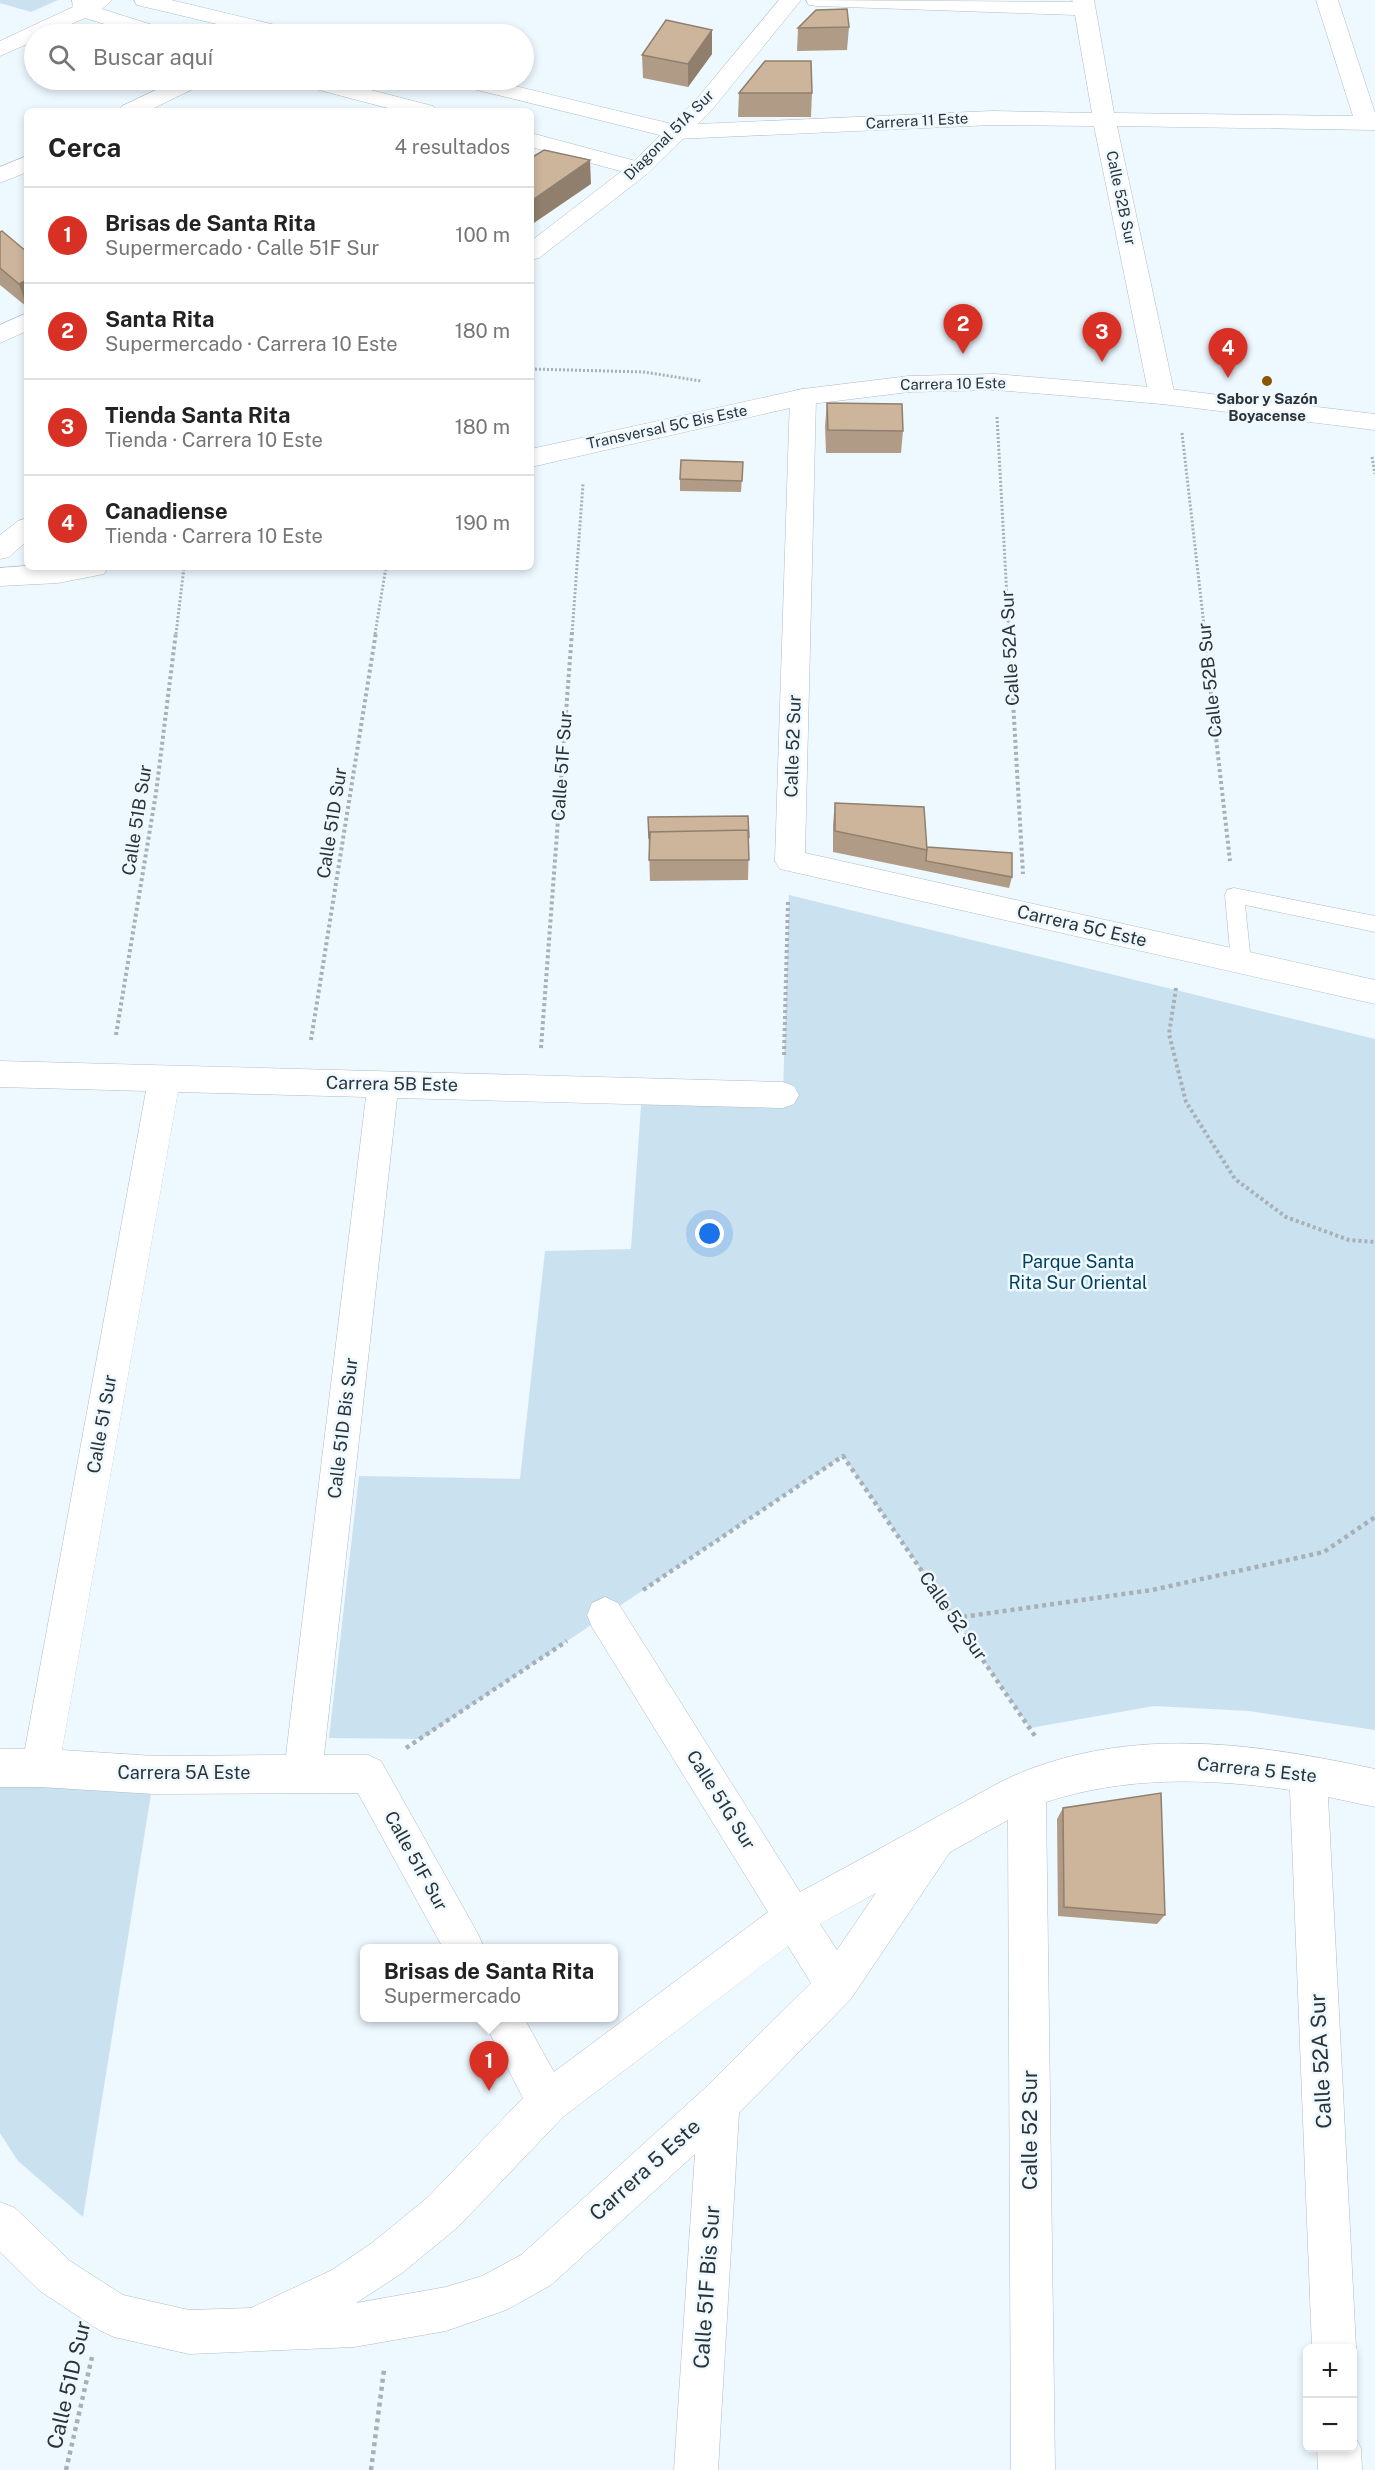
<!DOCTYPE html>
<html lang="es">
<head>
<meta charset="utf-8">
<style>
	:root { --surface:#fff; --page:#f2f2f2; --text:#222; --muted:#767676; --line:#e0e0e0; --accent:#d93025 }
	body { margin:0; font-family:"Public Sans",sans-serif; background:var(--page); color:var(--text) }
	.controls { position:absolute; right:18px; bottom:18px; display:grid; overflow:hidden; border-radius:9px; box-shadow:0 3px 9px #0003 }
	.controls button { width:54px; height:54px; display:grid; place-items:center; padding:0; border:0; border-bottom:2px solid var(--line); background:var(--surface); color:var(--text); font:30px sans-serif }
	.you { position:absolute; left:710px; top:1234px; width:21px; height:21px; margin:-15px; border:4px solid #fff; border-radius:50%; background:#1a73e8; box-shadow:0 0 0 9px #1a73e833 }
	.badge { display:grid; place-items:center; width:39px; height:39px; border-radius:50%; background:var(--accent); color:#fff; font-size:20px; font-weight:700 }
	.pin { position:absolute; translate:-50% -50px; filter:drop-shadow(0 2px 3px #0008) }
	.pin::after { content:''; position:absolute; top:32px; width:21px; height:18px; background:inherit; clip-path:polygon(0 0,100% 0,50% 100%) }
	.popup { position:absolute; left:360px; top:1944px; width:258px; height:78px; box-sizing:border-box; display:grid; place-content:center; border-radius:9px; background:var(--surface); filter:drop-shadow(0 2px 4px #0005); font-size:20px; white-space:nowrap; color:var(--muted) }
	.popup b { font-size:22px; color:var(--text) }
	.popup::after { content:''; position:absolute; left:50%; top:100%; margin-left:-12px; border:12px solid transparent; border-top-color:var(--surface) }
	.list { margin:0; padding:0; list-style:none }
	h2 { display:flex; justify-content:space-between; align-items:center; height:78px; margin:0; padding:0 24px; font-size:26px }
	h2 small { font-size:20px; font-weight:400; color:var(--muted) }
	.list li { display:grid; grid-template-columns:39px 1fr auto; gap:18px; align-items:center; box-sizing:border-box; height:96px; padding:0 24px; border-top:2px solid var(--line) }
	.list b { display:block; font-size:22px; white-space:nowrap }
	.list p { margin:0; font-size:20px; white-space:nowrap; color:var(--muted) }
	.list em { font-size:20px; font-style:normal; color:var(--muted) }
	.icon { flex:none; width:33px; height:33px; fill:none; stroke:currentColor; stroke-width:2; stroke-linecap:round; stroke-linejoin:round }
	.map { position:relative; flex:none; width:1375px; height:2470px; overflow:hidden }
	.search { position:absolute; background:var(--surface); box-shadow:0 3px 9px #0003; left:24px; top:24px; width:510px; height:66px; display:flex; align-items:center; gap:15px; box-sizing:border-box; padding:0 21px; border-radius:33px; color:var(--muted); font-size:22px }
	.panel { position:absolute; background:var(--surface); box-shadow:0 3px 9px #0003; left:24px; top:108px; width:510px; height:462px; border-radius:9px }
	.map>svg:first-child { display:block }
	.green { fill:#cae1ef }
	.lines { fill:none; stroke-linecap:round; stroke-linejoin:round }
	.service-casing { stroke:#afbdc5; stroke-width:1 }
	.minor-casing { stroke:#afbdc5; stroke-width:1 }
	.tertiary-casing { stroke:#afbdc5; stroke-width:1 }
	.path-far2 { stroke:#a7b0b6; stroke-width:3; stroke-dasharray:2 2; stroke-linecap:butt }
	.path-far1 { stroke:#a7b0b6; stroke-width:4; stroke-dasharray:3 3; stroke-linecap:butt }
	.path { stroke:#a7b0b6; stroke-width:4.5; stroke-dasharray:4 4; stroke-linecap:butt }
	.service { fill:#fff; fill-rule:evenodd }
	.minor { fill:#fff; fill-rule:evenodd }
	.tertiary { fill:#fff; fill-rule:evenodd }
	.wall { fill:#b09c86 }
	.shaded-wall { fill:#907f6d }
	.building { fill:#cdb59c; stroke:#907f6d; stroke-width:1.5 }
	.poi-dot { fill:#8b5504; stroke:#edf8ff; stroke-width:2 }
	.labels { text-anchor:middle; stroke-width:5; stroke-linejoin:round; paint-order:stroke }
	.far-street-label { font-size:15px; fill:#2c3235; stroke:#edf8ff }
	.far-poi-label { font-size:15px; font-weight:bold; fill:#2c3235; stroke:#edf8ff }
	.street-label { font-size:18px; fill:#2c3235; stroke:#edf8ff }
	.park-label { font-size:18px; fill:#003f5a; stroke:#edf8ff }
	.near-street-label { font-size:21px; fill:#2c3235; stroke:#edf8ff }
</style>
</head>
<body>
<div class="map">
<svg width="1375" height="2470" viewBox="0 0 1375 2470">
	<rect width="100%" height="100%" fill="#edf8ff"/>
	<!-- green -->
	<path class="green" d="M0,0H58L31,12L0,3Z
		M789,895L1375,1039V1730L1249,1711L1154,1706L1030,1728L843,1456L421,1739L329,1738L359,1476L520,1479L545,1251L631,1249L642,1091L783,1095Z
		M0,1772L154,1775L83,2217L18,2161L0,2133Z"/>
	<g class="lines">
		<defs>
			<path id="service" d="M1234,888L1375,916V932L1245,905L1251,962L1248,967L1241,970L1234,967L1231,962L1225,895L1227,890Z"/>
			<path id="minor" d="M72,0H112L102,9L165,29L168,34H137L85,18L49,34H34V41L0,56V41L73,7Z
				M134,0H171L292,29L295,34H259L137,5Z
				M806,0L1073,2L1072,0H1094L1114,113L1353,116L1316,0H1338L1375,113V130L1117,126L1175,396L1171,402L1162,404L1153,402L1149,396L1094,126L992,125L676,139L457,85L454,80H490L676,125L992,111L1092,113L1075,15L817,6L809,5Z
				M177,80H204L201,85L148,111H119L122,106Z
				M297,80H332L433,106L436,111H399L300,85Z
				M531,133L647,164L651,169L647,174L639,176L531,147Z
				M27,156V172L0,183V167Z
				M27,313V331L0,343V325Z
				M803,389L812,391L816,397L805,853L1375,980V1004L780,869L775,861L790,397L794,391Z
				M0,1061L783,1082L794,1086L799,1095L794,1104L783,1108L397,1098L324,1755H368L381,1761L478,1934L484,1948H443L358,1793L154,1794L40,1787H0V1749H25L146,1091L0,1087ZM178,1092L366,1097L286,1755L154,1756L62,1750Z
				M605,1597L618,1603L800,1892C848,1866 896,1840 944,1813C971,1799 997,1782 1025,1771C1140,1726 1259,1744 1375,1769V1807L1328,1797L1356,2348L1352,2356V2348H1312L1290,1790C1208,1778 1126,1776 1046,1802L1055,2470H1011L1008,1820L950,1852L850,2000L739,2113L718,2470H674L695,2154L551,2285L506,2310L446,2331L354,2347L189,2354L114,2337L99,2330L40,2291L0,2252V2202L15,2208L70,2261L123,2295L189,2310L251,2308L332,2270L372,2243L428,2197L523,2098L482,2018H524L554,2072L768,1912L592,1627L587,1615L592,1603ZM876,1893L837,1950L820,1924ZM788,1946L811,1983L704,2089L521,2255L482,2276L446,2287L356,2303L402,2273L458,2227L563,2117Z
				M1352,2431L1361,2448L1362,2470H1318L1317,2448H1352Z"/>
			<path id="tertiary" d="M779,0H801L711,111L647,174L539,258L531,260V241L631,164L695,101Z
				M995,374L1162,388L1375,414V430L1162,404L1058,395L995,390L909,392L803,405L531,467V449L803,389L909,376Z
				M27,518V541L9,557L0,559V535L18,521Z
				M27,566V567H108L104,574L58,583L0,586V568Z"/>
		</defs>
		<!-- service casing -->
		<use href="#service" class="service-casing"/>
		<!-- minor casing -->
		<use href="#minor" class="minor-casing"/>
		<!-- tertiary casing -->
		<use href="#tertiary" class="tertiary-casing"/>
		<!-- path-far2 -->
		<path class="path-far2" d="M531,369L644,372L701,381
			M997,417L1009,634
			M1182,433L1205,634
			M1372,457L1375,474
			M176,634L184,567
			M375,634L386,567
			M572,634L583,484"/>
		<!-- path-far1 -->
		<path class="path-far1" d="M1009,632L1023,874
			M1204,632L1230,861
			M1176,988L1169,1034L1186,1102L1235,1179L1286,1217L1349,1240L1375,1242
			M116,1035L156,793L176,632
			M311,1040L376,632
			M541,1048L572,632
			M784,1055L788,901"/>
		<!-- path -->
		<path class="path" d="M643,1590L843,1456L1037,1739
			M955,1618L1152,1590L1324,1552L1375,1517
			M406,1748L567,1641
			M66,2470L92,2357
			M371,2470L384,2370"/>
		<!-- service -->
		<use href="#service" class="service"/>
		<!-- minor -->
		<use href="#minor" class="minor"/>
		<!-- tertiary -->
		<use href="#tertiary" class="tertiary"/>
	</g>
	<!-- wall -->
	<path class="wall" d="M849,27L847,50L797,51L798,28Z
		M712,30V54L688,87L643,78L642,55Z
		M739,93H812L811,117H738Z
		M0,232L27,252V307L0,285Z
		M827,403L903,431L901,453H826L825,426Z
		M743,462L741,492L680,491V479Z
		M835,803L927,847L1012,877L1009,888L833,852V824Z
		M648,817L749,838L748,880L650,881Z
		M1063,1808L1165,1915L1157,1924L1058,1916L1057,1819Z"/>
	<!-- shaded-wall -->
	<path class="shaded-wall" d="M712,30V54L688,87V64Z
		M590,160L591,184L531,225V201Z
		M27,280V307L19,284Z"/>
	<!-- building -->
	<path class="building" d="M847,9L849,27L798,28L816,10Z
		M666,20L712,30L688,64L642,55Z
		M765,61H811L812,93H739Z
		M544,150L590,160L531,201V158Z
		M2,231L27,252V280L19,284L0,268V232Z
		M827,403L902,404L903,431L828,430Z
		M681,460L743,462L742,481L680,479Z
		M835,803L924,807L927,850L835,831Z
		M748,816L749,838L748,830L650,832V838H649L648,817Z
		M748,830L749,860H649L650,832Z
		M927,847L1012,853V877L926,861Z
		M1161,1793L1165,1915L1064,1907L1063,1808Z"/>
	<!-- markers -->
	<circle class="poi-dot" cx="1267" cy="381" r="6"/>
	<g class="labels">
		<!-- far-street labels -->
		<g class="far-street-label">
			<text transform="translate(917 121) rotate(-3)" y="5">Carrera 11 Este</text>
			<text transform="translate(669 135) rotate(-45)" y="5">Diagonal 51A Sur</text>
			<text transform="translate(1121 198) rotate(78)" y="5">Calle 52B Sur</text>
			<text transform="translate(953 384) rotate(-1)" y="5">Carrera 10 Este</text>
			<text transform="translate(667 427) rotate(-12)" y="5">Transversal 5C Bis Este</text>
		</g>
		<!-- far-poi labels -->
		<g class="far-poi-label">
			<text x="1267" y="404">Sabor y Sazón<tspan x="1267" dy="17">Boyacense</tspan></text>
		</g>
		<!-- street labels -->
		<g class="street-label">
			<text transform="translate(1010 648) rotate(-93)" y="6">Calle 52A Sur</text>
			<text transform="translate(1210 680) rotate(-96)" y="6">Calle 52B Sur</text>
			<text transform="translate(793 746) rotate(-88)" y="6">Calle 52 Sur</text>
			<text transform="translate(562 766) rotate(-86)" y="6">Calle 51F Sur</text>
			<text transform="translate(137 820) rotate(-81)" y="6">Calle 51B Sur</text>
			<text transform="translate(332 823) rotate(-81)" y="6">Calle 51D Sur</text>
			<text transform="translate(1082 926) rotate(13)" y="6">Carrera 5C Este</text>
			<text transform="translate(392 1084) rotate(1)" y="6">Carrera 5B Este</text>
			<text transform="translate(102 1424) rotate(-80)" y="6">Calle 51 Sur</text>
			<text transform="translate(343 1428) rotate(-83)" y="6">Calle 51D Bis Sur</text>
			<text transform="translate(953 1616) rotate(55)" y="6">Calle 52 Sur</text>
			<text transform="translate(1257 1770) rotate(6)" y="6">Carrera 5 Este</text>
			<text x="184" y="1779">Carrera 5A Este</text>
			<text transform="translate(721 1800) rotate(58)" y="6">Calle 51G Sur</text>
			<text transform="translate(416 1861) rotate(61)" y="6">Calle 51F Sur</text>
		</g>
		<!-- park labels -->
		<g class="park-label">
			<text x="1078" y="1268">Parque Santa<tspan x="1078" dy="21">Rita Sur Oriental</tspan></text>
		</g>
		<!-- near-street labels -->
		<g class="near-street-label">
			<text transform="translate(1321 2061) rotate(-93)" y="7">Calle 52A Sur</text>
			<text transform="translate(1030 2130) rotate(-90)" y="7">Calle 52 Sur</text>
			<text transform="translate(645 2170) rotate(-42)" y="7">Carrera 5 Este</text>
			<text transform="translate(707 2287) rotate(-86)" y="7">Calle 51F Bis Sur</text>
			<text transform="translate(69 2385) rotate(-77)" y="7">Calle 51D Sur</text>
		</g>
	</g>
</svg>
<div class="controls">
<button>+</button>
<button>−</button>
</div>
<div class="you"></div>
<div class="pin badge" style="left:489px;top:2091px">1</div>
<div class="popup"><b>Brisas de Santa Rita</b>Supermercado</div>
<div class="pin badge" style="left:963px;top:354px">2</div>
<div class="pin badge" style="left:1102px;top:362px">3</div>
<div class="pin badge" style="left:1228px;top:378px">4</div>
<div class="search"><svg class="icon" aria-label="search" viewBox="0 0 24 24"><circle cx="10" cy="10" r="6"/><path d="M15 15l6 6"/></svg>Buscar aquí</div>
<section class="panel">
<h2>Cerca<small>4 resultados</small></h2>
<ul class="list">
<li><span class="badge">1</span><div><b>Brisas de Santa Rita</b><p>Supermercado · Calle 51F Sur</p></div><em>100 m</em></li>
<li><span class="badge">2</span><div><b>Santa Rita</b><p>Supermercado · Carrera 10 Este</p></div><em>180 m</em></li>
<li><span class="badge">3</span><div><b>Tienda Santa Rita</b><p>Tienda · Carrera 10 Este</p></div><em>180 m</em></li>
<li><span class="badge">4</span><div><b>Canadiense</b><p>Tienda · Carrera 10 Este</p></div><em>190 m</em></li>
</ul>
</section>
</div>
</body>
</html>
